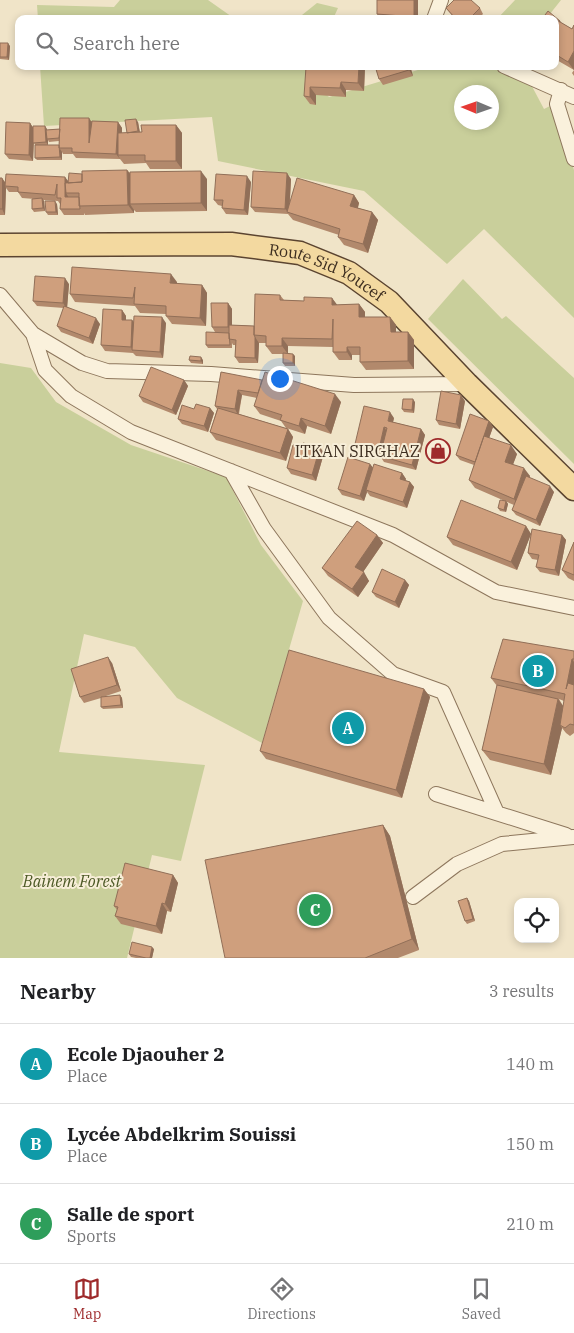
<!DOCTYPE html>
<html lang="en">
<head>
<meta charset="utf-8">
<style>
	:root { --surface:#fff; --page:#f2f2f2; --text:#202124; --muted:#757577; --line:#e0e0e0; --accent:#9e2a2b }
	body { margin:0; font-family:"IBM Plex Serif",serif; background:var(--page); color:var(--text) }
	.controls { position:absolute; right:15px; bottom:15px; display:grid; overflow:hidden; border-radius:10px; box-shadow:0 2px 8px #0003 }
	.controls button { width:45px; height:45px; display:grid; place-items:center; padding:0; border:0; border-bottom:1px solid var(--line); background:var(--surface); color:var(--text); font:25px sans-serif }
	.compass { position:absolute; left:454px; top:85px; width:45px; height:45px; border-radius:50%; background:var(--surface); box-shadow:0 2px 8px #0003; rotate:272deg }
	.you { position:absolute; left:279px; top:378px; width:18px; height:18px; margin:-12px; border:4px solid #fff; border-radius:50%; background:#1a73e8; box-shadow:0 0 0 8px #1a73e833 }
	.badge { display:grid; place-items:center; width:32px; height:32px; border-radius:50%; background:var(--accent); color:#fff; font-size:16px; font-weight:700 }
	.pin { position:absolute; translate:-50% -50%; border:2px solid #fff; box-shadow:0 1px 5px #0006 }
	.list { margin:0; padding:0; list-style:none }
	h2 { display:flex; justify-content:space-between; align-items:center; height:65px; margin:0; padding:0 20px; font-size:21px }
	h2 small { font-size:16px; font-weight:400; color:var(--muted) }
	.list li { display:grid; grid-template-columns:32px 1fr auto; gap:15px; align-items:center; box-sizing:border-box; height:80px; padding:0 20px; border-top:1px solid var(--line) }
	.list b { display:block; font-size:19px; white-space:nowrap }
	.list p { margin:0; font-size:16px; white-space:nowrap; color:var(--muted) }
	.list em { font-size:16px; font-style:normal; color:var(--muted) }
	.icon { flex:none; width:28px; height:28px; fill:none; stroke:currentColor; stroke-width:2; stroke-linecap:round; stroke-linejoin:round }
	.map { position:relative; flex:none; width:574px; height:958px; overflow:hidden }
	.search { position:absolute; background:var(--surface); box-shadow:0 2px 8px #0003; left:15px; right:15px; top:15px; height:55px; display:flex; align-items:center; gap:12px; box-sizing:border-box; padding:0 18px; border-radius:10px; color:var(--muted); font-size:19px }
	.sheet { height:305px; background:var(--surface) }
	nav { display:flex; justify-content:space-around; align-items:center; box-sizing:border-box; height:70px; border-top:1px solid var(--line); background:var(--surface); font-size:14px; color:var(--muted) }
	nav a { display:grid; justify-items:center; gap:2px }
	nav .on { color:var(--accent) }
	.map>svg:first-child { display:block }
	.green { fill:#c9cf9b; fill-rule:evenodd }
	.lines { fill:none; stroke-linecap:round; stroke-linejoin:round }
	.street-casing { stroke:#8d765c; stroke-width:16 }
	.primary-casing { stroke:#5b4430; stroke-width:25 }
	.street { stroke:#faf1dc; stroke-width:14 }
	.primary { stroke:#f3d9a0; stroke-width:22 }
	.wall { fill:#b2896c; fill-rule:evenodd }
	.shaded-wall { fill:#916f58 }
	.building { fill:#cf9f7d; stroke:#916f58 }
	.labels { text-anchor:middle; stroke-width:4; stroke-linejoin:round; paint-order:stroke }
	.street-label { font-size:16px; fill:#3d2e20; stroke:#f7eed8 }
	.poi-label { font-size:16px; fill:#3d2e20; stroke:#f7eed8; text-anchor:end }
	.park-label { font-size:16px; font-style:italic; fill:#4d5a26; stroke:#f7eed8 }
</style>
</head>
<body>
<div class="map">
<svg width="574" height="958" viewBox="0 0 574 958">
	<rect width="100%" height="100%" fill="#f0e4c8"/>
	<!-- green -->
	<path class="green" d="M120,0H208L235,19H38L37,5L114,7Z
		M515,0H561L546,19H497Z
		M317,3L338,8L333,19H297Z
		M40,66H312L308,74L329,97L431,66L512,68L527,77L544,109L552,105L574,170V318L484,229L447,264L364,191L218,161L212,117L44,126ZM462,92H492V122H462Z
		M463,279L502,319L506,316L574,378V464L428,319Z
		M0,363L31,368L56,402L131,445L226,477L261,545L303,601L262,743L177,698L135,647L84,634L59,752L205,765L181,861L152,855L127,958H0Z"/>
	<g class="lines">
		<defs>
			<path id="street" d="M434,19L441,0
				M504,66L574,97
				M561,90L557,104L574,159
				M0,295L33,334L45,370L71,396L131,432L393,535L496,592L574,608
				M33,334L82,363L107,371L211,374L354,385L467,384
				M231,471L264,529L329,618L393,674L443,692L497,813
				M436,794L566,835
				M413,897L457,864L502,844L573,837"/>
			<g id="primary">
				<path id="s1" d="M0,245L231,244L300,253L349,273L389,302L467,384L574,489"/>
			</g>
		</defs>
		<!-- street casing -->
		<use href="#street" class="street-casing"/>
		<!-- primary casing -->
		<use href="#primary" class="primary-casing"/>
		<!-- street -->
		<use href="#street" class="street"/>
		<!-- primary -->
		<use href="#primary" class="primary"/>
	</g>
	<!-- wall -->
	<path class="wall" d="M377,0H418V19H380L377,14Z
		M446,8H480L483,14L478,19H455Z
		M555,19L572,29L574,25V76L572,73L574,70L555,59Z
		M0,43L10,46L9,60L0,59Z
		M319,66H365L364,91L346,90V97L316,95V105L310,104L304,96L319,68Z
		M375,66H410L413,76L383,85L379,79Z
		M92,121L118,122L122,128V133H127L138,122L140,132L176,125L182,133V169H150L146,163L124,164L120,159L76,158L73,154H63L62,152V160H37L35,158V145L34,143L33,161L9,159L5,154L30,123L33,128L45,126L47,130L60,129ZM48,140L49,142L59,141V145H48Z
		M127,170L130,173L207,179V211L136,212L134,210V213L85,215L84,213V215H64L60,209V204L58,201L43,200L44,201L45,211L34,212L32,209L35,199L22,198L18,192H9L6,188L5,215H0V178H2L5,182L69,181L82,174Z
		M291,179L290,202L354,195L359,203L358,208L372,212L378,220L368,253L344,245L338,237L339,235L293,220L288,214L255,212L251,207Z
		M251,182L248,215L226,214L222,208V206L218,205L214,200Z
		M57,204L58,215H48L46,212Z
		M177,282L176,284L202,285L207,293L206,326L172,324L166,316V314L140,313L135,306L75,302L70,294Z
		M69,284L67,307L100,324L93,344L61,332L57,326L64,308L37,306L33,301Z
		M280,295L284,300L304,301L332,298L337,305L359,304L365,312V317H390L396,325V332H408L414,340V369L366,370L360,362V355H352V360H339L333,352V347L288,346V353L295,356V366H285L283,363V354H272L266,346V343H259L258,363H239L235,357V345H233L232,343V348H208L206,345L215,332L212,327L228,303L232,309V325L254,326Z
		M122,310L126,316V320H132L134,322L166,323L163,358L136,356L133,353L105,351L101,345Z
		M189,360H203V364L191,363Z
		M221,372L341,402L331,434L307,426L305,434L286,428L281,421L260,414L254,406L257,398L242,395L239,414L288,429L293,437L286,461L216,440L210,432L217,409L215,406Z
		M184,380L188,386L176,415L143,402L139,396Z
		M465,401L460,429L439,425L436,420Z
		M415,402L414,413L404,412L402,409Z
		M210,408L214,413L208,432L182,424L178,419L194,409Z
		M394,418L393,422L421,429L425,435L416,470L384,462L380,456V454L359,449L355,444Z
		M489,421L493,427L489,438L517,454L513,464L530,476L529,478L554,492L540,526L516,515L512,510L514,505L475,488L469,480L474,465L460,460L456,455Z
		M324,453L316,481L291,474L287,468Z
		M370,464L373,468L402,473L406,479L405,480L410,482L414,487L407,508L370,496L367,492L364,501L342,495L338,489Z
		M506,501L508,504L506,512L500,511L498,508Z
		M526,526L531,534L562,535L566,540L559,576L540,572L536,567L538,560L532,559L528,553L531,534L517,570L453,545L447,537Z
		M377,535L383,543L363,572L369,581L358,597L328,576L322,568Z
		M574,542V581L568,578L562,570Z
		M405,580L409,585L399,608L376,597L372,592Z
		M574,651V733L570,736L566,733L562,728L551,775L490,760L482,750L497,686L491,678ZM559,699L564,701L563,706Z
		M112,663L121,691L103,697L120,695L122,698L123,708L103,709L101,707V698L84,703L80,697Z
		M424,689L430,697L402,798L266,759L260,751Z
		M383,825L390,836L419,950L398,958H225Z
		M173,875L178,883L171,912L167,911L162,934L121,924L115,916L117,910L114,906Z
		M467,898L469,901L475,921L467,924L465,921Z
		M154,949L152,958H136L131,957L129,954Z"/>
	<!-- shaded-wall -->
	<path class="shaded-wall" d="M414,0H418V19H415L414,17Z
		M8,43L10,46L9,60L7,57Z
		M574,51V70L568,62Z
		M359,66H365L364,91L358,83Z
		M408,66H410L413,76L409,70Z
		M341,82L346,90V97L340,88Z
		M310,87L316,95V105L310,97Z
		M89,118L93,124L89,143Z
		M136,119L138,122L140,134L138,131Z
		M118,122L122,128L121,155H118L120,159L116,154Z
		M30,123L34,129L33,161L29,155Z
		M176,125L182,133V169L176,161Z
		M45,126L47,129L48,139H47L48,140V145L46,142Z
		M60,149L62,152V160L60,157Z
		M127,170L133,178L130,204L134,210V213L128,205Z
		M201,171L207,179V211L201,203Z
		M287,173L291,179L289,213L285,209Z
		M247,176L251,182L248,215L244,210Z
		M65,177L69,182L66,193L69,198L65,197Z
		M2,178L6,184L5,186L6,188L5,215L2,209Z
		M354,195L359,203L356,214L350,206Z
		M42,198L44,201L45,211L43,208Z
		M55,201L57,204L58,215L56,212Z
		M372,212L378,220L368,253L363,244Z
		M171,274L177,282L176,291L170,283Z
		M65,278L69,284L67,309L63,303Z
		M202,285L207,293L206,326L200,318Z
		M332,298L338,306L332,305Z
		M228,303L232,309V333L228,327Z
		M359,304L365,312V325L359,317Z
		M122,310L126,316V325L122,320Z
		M162,317L166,323L163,358L160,352Z
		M390,317L396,325V340L391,332Z
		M96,318L100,324L93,344L89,338Z
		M132,320L136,326L133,351L131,347Z
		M408,332L414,340V369L408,361Z
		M255,337L259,343L258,363L255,358Z
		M282,338L288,346V354L282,346Z
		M347,347L352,355V360L347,352Z
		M293,354L295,356V366L293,363Z
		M201,357L203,360V364L201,361Z
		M184,380L188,386L176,415L172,410Z
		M238,390L242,395L238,415L235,409Z
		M335,394L341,402L331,434L325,426Z
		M461,395L465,401L460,429L456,424Z
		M413,399L415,402L414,413L412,410Z
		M210,408L214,413L208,432L204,426Z
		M390,412L394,418L392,426L388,421Z
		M301,418L307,426L305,434L299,426Z
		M489,421L493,427L479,467L475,462Z
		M384,427L388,433L383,455L379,449Z
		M288,429L293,437L286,461L280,453Z
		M421,429L425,435L416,470L412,465Z
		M511,445L517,454L511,470L505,462Z
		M320,447L324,453L316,481L312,475Z
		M370,464L374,469L366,490L367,492L364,501L360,496Z
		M524,468L530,476L519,507L514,499Z
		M402,473L406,479L404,484L400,479Z
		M410,482L414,487L407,508L403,502Z
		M550,486L554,492L540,526L536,520Z
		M506,501L508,504L506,512L504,510Z
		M526,526L531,534L517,570L511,562Z
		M377,535L383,543L361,575L355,567Z
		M562,535L566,540L559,576L555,570Z
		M364,572L369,581L358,597L352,589Z
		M405,580L409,585L399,608L395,602Z
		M108,657L112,663L121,691L117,685Z
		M572,659L574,662V684L571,697L566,689Z
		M424,689L430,697L402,798L396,790Z
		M120,695L122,698L123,708L121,705Z
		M558,699L566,710L560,725L562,728L551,775L544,764Z
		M383,825L390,836L419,950L412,939Z
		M173,875L178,883L171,912L165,904Z
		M467,898L469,901L475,921L473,919Z
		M162,903L167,911L162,934L156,926Z
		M152,947L154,949L152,958H150Z"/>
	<!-- building -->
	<path class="building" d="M377,0H414V17L377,14Z
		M454,0H471L480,8L469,19H456L446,8Z
		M548,11L560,21V22L555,19H542Z
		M555,19L572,29L574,25V51L568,62L555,54Z
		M0,43H8L7,57H0Z
		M319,66H359L358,83L341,82L340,88L310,87V97L304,96L306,67L319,68Z
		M375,66H408L409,70L379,79Z
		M60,118H89V143L92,121L118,122L116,154L72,152V148H59Z
		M136,119L138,131L127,133L125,120Z
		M6,122L30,123L29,155L5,154Z
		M141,125H176V161H145V155H118V133L142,132Z
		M33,126H45L46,142L33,143Z
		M60,129L59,138L47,139L46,130Z
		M35,145H59L60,157L35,158Z
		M127,170L128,205L79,206V193H66L65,183L82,182V171Z
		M201,171V203L130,204V172Z
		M253,171L287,173L285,209L251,207Z
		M69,173L82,174V182L68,183Z
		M6,174L65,177V197H79L80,209H60L61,198H57V184L55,195L18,192V187L5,186Z
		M216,174L247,176L244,210L222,208L223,200H214Z
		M0,178H2V209H0Z
		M297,178L354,195L350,206L372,212L363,244L338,237L340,229L287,212Z
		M42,198L43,208L32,209V199Z
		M45,201H55L56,212H46Z
		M72,267L171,274L170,283L202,285L200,318L166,316V306L134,304L135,287L133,298L70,294Z
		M35,276L65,278L63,303L33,301Z
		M255,294L280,295V300L304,301V297L332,298V305L359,304V317H390L391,332H408V361L360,362V347H347V352H333V319L332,339L282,338V346H266V336L254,335Z
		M211,303H228V327H212Z
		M64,306L96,318L89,338L57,326Z
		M103,309L122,310V320H132L131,347L101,345Z
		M134,316L162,317L160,352L132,350Z
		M229,325L254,326V335L255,337V358L235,357L236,340L229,339Z
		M206,332L229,333L230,345H206Z
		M283,353L293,354V363H283Z
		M190,356L201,357V361L189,360Z
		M151,367L184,380L172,410L139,396Z
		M221,372L262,380L258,393L238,390L235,409L215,406Z
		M265,372L335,394L325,426L301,418L299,426L280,420L282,415L254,406Z
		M441,391L461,395L456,424L436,420Z
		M403,399H413L412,410L402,409Z
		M196,404L210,408L204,426L178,419L182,405L194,409Z
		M364,406L390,412L388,421L421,429L412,465L380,456L387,428L384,427L379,449L355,444Z
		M218,408L288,429L280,453L210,432Z
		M470,414L489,421L475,462L456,455Z
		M484,436L511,445L505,462L524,468L514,499L469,480Z
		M303,443L320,447L312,475L287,468L293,445L302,447Z
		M348,457L370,464L360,496L338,489Z
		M374,464L402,473L400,479L410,482L403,502L366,490Z
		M526,476L550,486L536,520L512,510Z
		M461,500L526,526L511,562L447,537Z
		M500,500L506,501L504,510L498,508Z
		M357,521L377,535L355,567L364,572L352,589L322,568Z
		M532,529L562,535L555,570L536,567L539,555L528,553Z
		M574,542V575L562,570Z
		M382,569L405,580L395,602L372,592Z
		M503,639L574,651V659H572L566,689L568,683L574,685V725L570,724L565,728L560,725L565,694L491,678Z
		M289,650L424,689L396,790L260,751Z
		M108,657L117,685L80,697L71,669Z
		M497,685L558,699L544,764L482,750Z
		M120,695L121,705L101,707V697Z
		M383,825L412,939L365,958H225L205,860Z
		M125,863L173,875L165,904L162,903L156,926L115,916L118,907L114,906Z
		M467,898L473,919L465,921L458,901Z
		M132,942L152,947L150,958H146L129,954Z"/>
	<!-- icons -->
	<defs>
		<symbol id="shop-ring" viewBox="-11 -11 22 22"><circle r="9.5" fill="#f7eed8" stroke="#9e2a2b" stroke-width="1.5"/><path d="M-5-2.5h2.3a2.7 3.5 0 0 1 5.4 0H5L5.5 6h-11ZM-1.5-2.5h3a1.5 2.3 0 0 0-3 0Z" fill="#9e2a2b"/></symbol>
	</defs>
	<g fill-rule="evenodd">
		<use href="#shop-ring" x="424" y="437" width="28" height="28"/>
	</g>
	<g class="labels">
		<!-- street labels -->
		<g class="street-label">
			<text dy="6" stroke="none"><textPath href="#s1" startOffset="332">Route Sid Youcef</textPath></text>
		</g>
		<!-- poi labels -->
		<g class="poi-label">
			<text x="420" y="457">ITKAN SIRGHAZ</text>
		</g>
		<!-- park labels -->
		<g class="park-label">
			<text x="72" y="887">Bainem Forest</text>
		</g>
	</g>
</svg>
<div class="controls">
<button><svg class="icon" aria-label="locate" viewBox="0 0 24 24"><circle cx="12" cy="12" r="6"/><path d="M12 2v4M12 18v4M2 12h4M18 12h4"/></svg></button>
</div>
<svg class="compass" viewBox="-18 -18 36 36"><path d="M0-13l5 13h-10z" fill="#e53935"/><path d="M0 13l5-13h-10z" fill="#757577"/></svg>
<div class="you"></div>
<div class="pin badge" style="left:348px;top:728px;background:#0f9aa8">A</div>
<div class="pin badge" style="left:538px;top:671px;background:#0f9aa8">B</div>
<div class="pin badge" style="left:315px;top:910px;background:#2e9e5b">C</div>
<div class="search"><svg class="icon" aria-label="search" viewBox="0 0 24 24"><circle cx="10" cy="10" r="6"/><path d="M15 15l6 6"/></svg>Search here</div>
</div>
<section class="sheet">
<h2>Nearby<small>3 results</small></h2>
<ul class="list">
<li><span class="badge" style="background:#0f9aa8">A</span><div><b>Ecole Djaouher 2</b><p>Place</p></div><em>140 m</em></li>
<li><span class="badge" style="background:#0f9aa8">B</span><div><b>Lycée Abdelkrim Souissi</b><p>Place</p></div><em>150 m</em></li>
<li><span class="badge" style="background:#2e9e5b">C</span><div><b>Salle de sport</b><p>Sports</p></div><em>210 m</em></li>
</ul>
</section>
<nav>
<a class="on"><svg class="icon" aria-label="map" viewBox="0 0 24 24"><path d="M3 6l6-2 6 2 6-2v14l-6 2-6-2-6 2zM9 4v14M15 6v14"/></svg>Map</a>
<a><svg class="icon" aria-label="directions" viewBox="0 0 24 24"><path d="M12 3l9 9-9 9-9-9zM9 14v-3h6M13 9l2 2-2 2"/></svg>Directions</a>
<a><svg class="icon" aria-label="saved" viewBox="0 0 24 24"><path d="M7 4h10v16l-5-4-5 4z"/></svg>Saved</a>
</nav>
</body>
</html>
